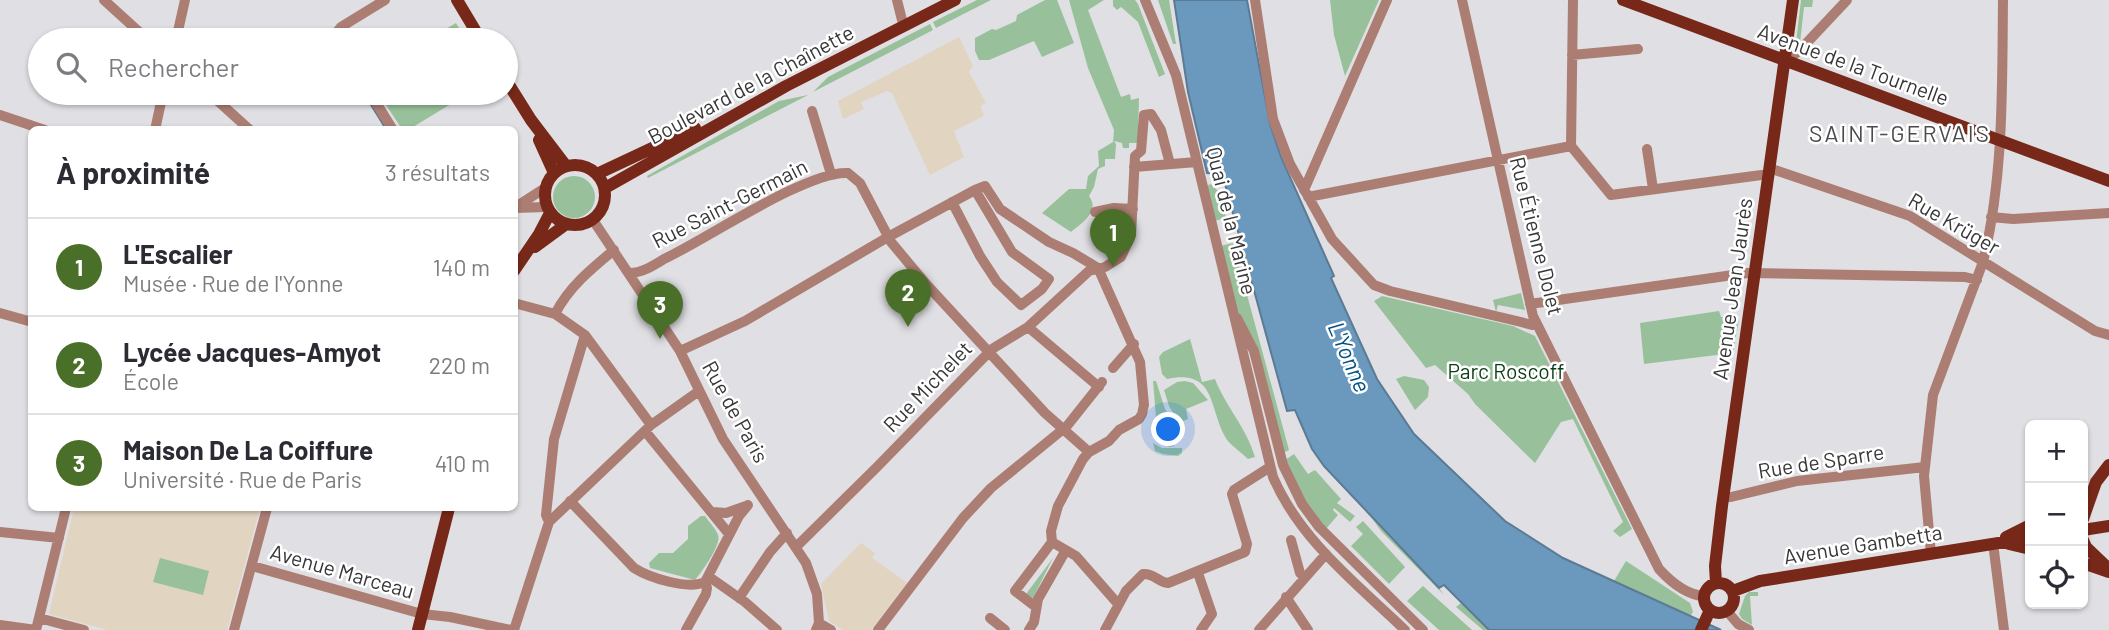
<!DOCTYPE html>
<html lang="fr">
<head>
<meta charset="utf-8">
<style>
	:root { --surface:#fff; --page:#f2f2f3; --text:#2b2b33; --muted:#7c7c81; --line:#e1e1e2; --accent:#4a6f28 }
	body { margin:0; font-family:Barlow,sans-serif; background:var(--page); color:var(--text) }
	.controls { position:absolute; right:21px; bottom:21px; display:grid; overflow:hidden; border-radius:10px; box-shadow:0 2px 5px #0004 }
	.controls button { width:63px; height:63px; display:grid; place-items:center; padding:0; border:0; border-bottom:2px solid var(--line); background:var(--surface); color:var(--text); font:35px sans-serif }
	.you { position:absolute; left:1169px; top:430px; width:24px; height:24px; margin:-18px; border:5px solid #fff; border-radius:50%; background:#1a73e8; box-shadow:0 0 0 10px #1a73e833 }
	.badge { display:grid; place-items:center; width:46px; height:46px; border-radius:50%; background:var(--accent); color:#fff; font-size:23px; font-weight:700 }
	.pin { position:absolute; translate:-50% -58px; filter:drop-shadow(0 2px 4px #0008) }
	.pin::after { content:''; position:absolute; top:37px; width:24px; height:21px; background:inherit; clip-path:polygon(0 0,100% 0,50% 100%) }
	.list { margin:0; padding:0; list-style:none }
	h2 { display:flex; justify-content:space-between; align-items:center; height:91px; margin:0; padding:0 28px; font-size:30px }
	h2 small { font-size:23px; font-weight:400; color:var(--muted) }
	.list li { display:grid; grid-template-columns:46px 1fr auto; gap:21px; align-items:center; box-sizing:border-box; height:98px; padding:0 28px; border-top:2px solid var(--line) }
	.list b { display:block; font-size:26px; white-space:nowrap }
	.list p { margin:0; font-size:23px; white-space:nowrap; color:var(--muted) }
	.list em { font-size:23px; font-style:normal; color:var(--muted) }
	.icon { flex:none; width:38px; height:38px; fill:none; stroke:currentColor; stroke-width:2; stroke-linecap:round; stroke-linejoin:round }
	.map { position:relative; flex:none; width:2109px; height:630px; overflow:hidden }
	.search { position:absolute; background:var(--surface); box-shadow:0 2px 5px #0004; left:28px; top:28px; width:490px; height:77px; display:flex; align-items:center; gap:18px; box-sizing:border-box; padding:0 24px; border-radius:38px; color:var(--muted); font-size:26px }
	.panel { position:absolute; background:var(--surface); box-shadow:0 2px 5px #0004; left:28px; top:126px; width:490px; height:385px; border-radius:10px }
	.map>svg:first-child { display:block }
	.education { fill:#e1d4c1 }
	.green { fill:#98c19b }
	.water { fill:#6b98bd; stroke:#5b7b95; stroke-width:2 }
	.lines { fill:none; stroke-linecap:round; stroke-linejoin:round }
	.stream { stroke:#5b7b95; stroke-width:2.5 }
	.minor { stroke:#ac7e73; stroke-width:10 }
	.major { stroke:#772818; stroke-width:12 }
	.labels { text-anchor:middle; stroke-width:5; stroke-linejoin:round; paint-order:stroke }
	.street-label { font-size:21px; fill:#373738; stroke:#fff }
	.park-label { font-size:21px; fill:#0a3b14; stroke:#fff }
	.neighbourhood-label { font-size:23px; letter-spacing:2px; fill:#4b4a4d; stroke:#fff }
	.water-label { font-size:23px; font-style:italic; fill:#005180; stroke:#fff }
</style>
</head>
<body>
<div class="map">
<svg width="2109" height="630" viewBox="0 0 2109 630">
	<rect width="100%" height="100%" fill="#e0dfe3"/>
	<!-- education -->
	<path class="education" d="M959,37L973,66L969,72L986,103L980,106L984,114L982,117L954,131L964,157L930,175L892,93L887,91L861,102L864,109L843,119L838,101Z
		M74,508H260L227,630H108L49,614Z
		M861,543L875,553L872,558L907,583L871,630H843L829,621L821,584Z"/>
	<!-- green -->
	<path class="green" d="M977,0H991L936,28L933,22Z
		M1045,0H1057L1074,43L1042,57L1034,41L989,60H979L975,51V38L992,29L996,30L1016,21L1017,15Z
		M1069,0H1104L1088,10L1121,97L1130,94L1131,100L1139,98L1138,143H1129V148H1123L1122,143L1114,141L1116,144L1115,159H1105V166L1098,169L1094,187L1089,196C1101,212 1080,224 1071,232L1042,213L1069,189H1086L1088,176L1099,166L1098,151L1113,142L1114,130L1088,68Z
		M1113,0H1135L1138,4L1165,74L1159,77L1138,22L1121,7L1117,10L1113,6Z
		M1158,0H1169L1176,44H1173Z
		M1330,0H1379L1345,76L1334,35Z
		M1801,0H1813L1812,7H1804L1800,43H1796Z
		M456,23L466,40H427Z
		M930,24L933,30L813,92L828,77Z
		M378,93H469L408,130L402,129Z
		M808,95L648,178L647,176L779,101Z
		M553 197a21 21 0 1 1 42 0a21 21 0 1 1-42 0Z
		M1211,184L1219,192L1226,218L1214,221L1206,186Z
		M1233,243L1289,450L1283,453L1237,315L1220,246Z
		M1521,293L1525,310L1498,305L1496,312L1493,300Z
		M1382,296L1513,326L1535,336L1632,529L1620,537L1613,531L1623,522L1573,419L1561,422L1535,463L1475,404L1468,394L1435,365L1426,368L1374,301Z
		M1719,311L1721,317L1739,319L1733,353L1644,364L1640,323Z
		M1190,339L1202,382L1215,379C1226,407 1246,427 1255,457L1248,459C1242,453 1233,447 1228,441C1208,413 1219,368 1167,379L1162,374L1159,357L1163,352Z
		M1404,376L1424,380L1429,387L1428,397L1415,410L1396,379Z
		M1153,381H1156L1165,409L1173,421L1164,417H1156Z
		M1185,381L1193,383L1208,400L1186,409L1188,419L1179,423L1169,406L1164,390L1177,382Z
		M1167,423L1174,426L1169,428L1174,446L1170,447L1155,440L1157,425Z
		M1153,443L1162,448H1182V453L1178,456L1163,454L1155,451Z
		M1294,454L1308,474L1315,470L1341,499L1337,503L1355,516L1350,522L1334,508L1333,510L1338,515L1325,530L1313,516L1285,460Z
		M701,516H705C709,522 716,529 718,535C722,544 702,572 695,580L650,568L649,563L659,553H673L688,539V526Z
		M1371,517L1439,588L1444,595L1381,531Z
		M1363,521L1405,567L1389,584L1351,546L1363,534L1356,527Z
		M160,558L209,571L203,595L153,582Z
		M1053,558L1033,598L1026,594Z
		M1626,561L1690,603L1693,612L1690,616L1614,581Z
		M1423,586L1472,630H1439L1407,601Z
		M1749,592H1758V596H1750L1752,625L1742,619L1739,614L1745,596Z
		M1461,603L1489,630H1483L1456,607Z"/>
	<!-- water -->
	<path class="water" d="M1174,0H1247L1270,124L1281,157L1334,276L1331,278L1377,379L1414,434L1505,521L1563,558L1721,630H1489L1444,585L1439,588L1324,466L1312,449L1295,410L1287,411L1225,184L1218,174L1207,173L1188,92Z"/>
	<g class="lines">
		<!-- stream -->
		<path class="stream" d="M364,93L387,130"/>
		<!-- minor -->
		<path class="minor" d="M104,0L148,40
			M897,0L902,20
			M1145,0L1176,75L1273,477C1300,540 1357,584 1405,630
			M1255,0L1273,119L1290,164L1332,239L1374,285L1390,291L1521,322L1532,325L1536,323
			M1462,0L1533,316L1659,569C1670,581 1686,595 1704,596
			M176,40L185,0
			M337,40L336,33L341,27L385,0
			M1572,55L1638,49
			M1785,62L1800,50L1847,0
			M209,93L250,130
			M370,93L393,130
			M812,111L831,174
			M0,115L45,130
			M155,130L163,93
			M1571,146L1611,195L1769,174
			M1571,146L1573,0
			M1647,149L1653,189
			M1134,167L1197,162
			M1769,168L1910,216L2095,331L2109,335
			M1304,190L1387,0
			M1308,197L1571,146
			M952,202L980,256L997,282L1021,305L1042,289L1049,279L1012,252L975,190
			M514,208L545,188
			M515,208L546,207
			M1095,212L1114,208L1133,209
			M1991,217L2013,219L2109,213
			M593,220L680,351L723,439L806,563L817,594L819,623L816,630
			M630,273C642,273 654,265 664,259C705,240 808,170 848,173L860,183L891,242L926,284L1045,413L1089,452
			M514,303L555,314L585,335L651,425
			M1530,304L1747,273L1965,277L1977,280
			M0,313L32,322
			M555,314C569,287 591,269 614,250
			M1237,318L1254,351L1283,465L1302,504L1319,527L1423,630
			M1028,327L1099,387
			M680,351L745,321L888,237L975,190L985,186L1000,209L1049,242L1073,253L1098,268L1140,362L1144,405L1142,414L1139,419L1119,430L1109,441L1089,452L1083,459L1058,506L1051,531L1052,542
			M1113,368L1134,344
			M645,431L729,534
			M1723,497H1731L1797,481L1925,467
			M570,501L634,568C650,578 688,590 705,582L739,516L748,505
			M713,512L726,513L746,506
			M549,522L546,515L554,439L585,335
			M0,532L59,538
			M1291,540L1300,573L1304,577
			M1052,542L1076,556L1118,604
			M1993,543L2004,630
			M797,546L877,467L992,349L1028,327L1089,271L1105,267L1121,257L1131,235L1135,156L1141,151L1144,115L1151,114L1161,130L1170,164
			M1931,554L1924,476L1933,395L1983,262C2004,176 2002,87 2003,0
			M252,566L422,614L450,617L511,630
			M1198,573L1212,614L1201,630
			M708,576L745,602L777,630
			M1286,597L1308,630
			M739,598L770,552L787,533
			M1036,607L1015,591L1052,542
			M1727,611L1738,624L1749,630
			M39,618L84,630
			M990,618L1005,630
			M819,623L831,630
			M0,625L36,630
			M36,630L66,508
			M234,630L267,508
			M514,630L549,522L651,425L699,391
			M686,630L706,594L707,588L705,582
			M878,630L963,518L991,488L1067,426L1102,382
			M1029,630L1034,622L1038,599L1066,550
			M1105,630L1126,591L1143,574C1154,573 1158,582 1168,583L1245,552L1247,544L1232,494L1234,490L1270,467
			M1259,630L1326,554"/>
		<!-- major -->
		<path class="major" d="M457,0L481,40
			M1623,0L2109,181
			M506,80L531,120L566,166
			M539,140L554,173
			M545 195a30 30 0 1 1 60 0a30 30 0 1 1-60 0Z
			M597,174L695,128
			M605,188L786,86L955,0
			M535,247L565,225
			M514,271L539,234L550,213
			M2083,519L2096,482L2109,465
			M2083,530L2109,526
			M2006,537L2030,525
			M2083,540L2086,547L2109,569
			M2009,544L2030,549
			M2083,563L2109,572
			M1716,583L1715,566L1722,506L1793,0
			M1704 598a15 15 0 1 1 30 0a15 15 0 1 1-30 0Z
			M1733,591L1760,581L2030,538
			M418,630L449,508
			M1701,630L1710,610"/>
	</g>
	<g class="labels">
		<!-- street labels -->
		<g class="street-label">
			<text transform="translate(1853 65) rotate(20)" y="7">Avenue de la Tournelle</text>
			<text transform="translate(751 85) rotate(-28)" y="7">Boulevard de la Chaînette</text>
			<text transform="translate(730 204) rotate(-27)" y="7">Rue Saint-Germain</text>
			<text transform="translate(1231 221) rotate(76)" y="7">Quai de la Marine</text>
			<text transform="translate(1954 224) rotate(30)" y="7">Rue Krüger</text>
			<text transform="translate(1536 236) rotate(76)" y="7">Rue Étienne Dolet</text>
			<text transform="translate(1733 289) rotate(-82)" y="7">Avenue Jean Jaurès</text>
			<text transform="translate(928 387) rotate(-46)" y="7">Rue Michelet</text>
			<text transform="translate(735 412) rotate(61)" y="7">Rue de Paris</text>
			<text transform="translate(1821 462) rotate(-9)" y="7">Rue de Sparre</text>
			<text transform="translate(1863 545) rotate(-9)" y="7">Avenue Gambetta</text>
			<text transform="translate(342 572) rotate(16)" y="7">Avenue Marceau</text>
		</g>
		<!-- park labels -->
		<g class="park-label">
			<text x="1506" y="379">Parc Roscoff</text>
		</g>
		<!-- neighbourhood labels -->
		<g class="neighbourhood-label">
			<text x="1900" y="142">SAINT-GERVAIS</text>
		</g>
		<!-- water labels -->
		<g class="water-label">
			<text transform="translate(1349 357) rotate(67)" y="8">L'Yonne</text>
		</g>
	</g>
</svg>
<div class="controls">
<button>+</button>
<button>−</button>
<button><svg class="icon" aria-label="locate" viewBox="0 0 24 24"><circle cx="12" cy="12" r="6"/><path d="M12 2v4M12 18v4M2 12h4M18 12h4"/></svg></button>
</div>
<div class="you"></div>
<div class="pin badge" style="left:1113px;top:267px">1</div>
<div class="pin badge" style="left:908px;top:327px">2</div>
<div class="pin badge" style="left:660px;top:339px">3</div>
<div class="search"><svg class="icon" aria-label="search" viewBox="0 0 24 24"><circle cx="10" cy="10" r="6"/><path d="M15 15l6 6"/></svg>Rechercher</div>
<section class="panel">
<h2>À proximité<small>3 résultats</small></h2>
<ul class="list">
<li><span class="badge">1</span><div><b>L'Escalier</b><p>Musée · Rue de l'Yonne</p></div><em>140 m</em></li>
<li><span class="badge">2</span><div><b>Lycée Jacques-Amyot</b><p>École</p></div><em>220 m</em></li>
<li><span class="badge">3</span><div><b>Maison De La Coiffure</b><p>Université · Rue de Paris</p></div><em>410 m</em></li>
</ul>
</section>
</div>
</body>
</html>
